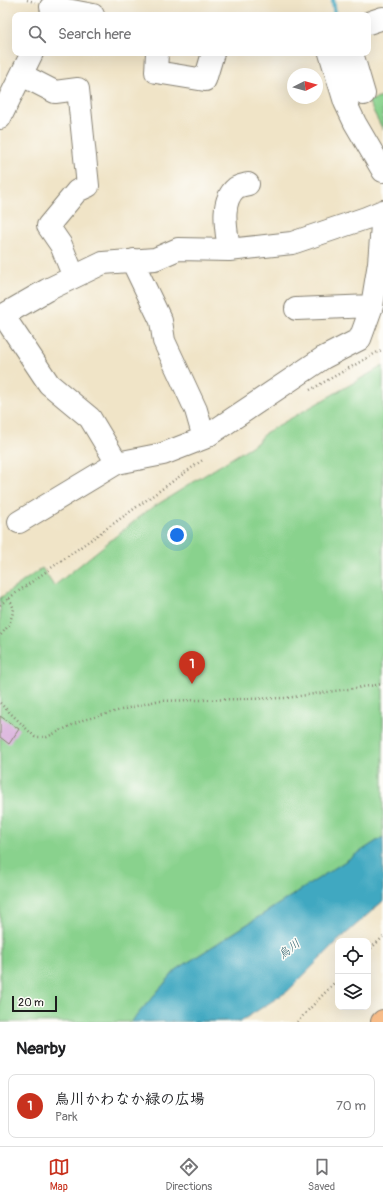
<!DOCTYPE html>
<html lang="en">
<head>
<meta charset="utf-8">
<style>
	:root { --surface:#fff; --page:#f2f2f2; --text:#202124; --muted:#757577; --line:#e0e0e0; --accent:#c8321e }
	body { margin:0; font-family:Pangolin,"Klee One",sans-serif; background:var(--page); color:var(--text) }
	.controls { position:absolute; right:12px; bottom:12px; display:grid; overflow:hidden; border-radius:8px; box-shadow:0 4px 16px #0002 }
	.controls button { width:36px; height:36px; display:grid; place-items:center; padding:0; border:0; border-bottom:1px solid var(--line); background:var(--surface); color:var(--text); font:20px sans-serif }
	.compass { position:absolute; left:287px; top:68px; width:36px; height:36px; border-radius:50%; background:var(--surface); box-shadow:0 4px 16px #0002; rotate:84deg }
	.scale { position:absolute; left:12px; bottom:10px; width:45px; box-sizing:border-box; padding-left:4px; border:2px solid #1c1c1c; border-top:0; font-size:11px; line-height:14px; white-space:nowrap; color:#1c1c1c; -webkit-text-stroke:3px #fdfcf7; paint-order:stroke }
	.you { position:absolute; left:177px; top:535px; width:14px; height:14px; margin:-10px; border:3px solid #fff; border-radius:50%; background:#1a73e8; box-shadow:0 0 0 6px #1a73e833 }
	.badge { display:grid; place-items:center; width:26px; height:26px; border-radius:50%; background:var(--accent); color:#fff; font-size:13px; font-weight:700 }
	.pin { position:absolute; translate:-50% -33px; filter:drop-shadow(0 1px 2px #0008) }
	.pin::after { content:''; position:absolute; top:21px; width:14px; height:12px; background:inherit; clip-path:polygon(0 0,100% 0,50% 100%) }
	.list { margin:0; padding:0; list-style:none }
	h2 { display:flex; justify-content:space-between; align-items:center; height:52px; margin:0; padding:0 16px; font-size:17px }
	h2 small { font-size:13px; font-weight:400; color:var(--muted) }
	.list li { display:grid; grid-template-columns:26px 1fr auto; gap:12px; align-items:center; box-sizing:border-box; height:64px; margin:0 8px 8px; padding:0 8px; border:1px solid var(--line); border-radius:8px }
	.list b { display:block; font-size:15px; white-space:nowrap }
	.list p { margin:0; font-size:13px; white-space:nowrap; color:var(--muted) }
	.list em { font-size:13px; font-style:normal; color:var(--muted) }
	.icon { flex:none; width:22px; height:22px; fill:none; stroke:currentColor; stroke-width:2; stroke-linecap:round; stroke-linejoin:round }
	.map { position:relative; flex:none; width:383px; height:1022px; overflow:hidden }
	.search { position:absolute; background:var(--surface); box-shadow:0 4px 16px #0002; left:12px; right:12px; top:12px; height:44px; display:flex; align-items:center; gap:10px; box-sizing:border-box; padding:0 14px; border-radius:8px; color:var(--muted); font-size:15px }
	.sheet { height:124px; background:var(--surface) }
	nav { display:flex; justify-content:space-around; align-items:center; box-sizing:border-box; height:56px; border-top:1px solid var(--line); background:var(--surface); font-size:11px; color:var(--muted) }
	nav a { display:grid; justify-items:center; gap:2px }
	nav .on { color:var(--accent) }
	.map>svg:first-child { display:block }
	.green { fill:#89d28d; stroke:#527754 }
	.water { fill:#41a8c1; stroke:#2e626e }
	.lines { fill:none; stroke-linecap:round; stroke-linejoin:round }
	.stream { stroke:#41a8c1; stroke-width:4.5 }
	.building { fill:#d5a9d9 }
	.minor-casing { stroke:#868072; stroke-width:24 }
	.highway-casing { stroke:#868072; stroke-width:24 }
	.path { stroke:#868072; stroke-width:2.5; stroke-dasharray:1 3; stroke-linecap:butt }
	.minor { stroke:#fff; stroke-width:22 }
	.highway { stroke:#f8bd89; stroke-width:22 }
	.labels { text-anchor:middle; stroke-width:3; stroke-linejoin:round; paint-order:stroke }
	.water-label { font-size:12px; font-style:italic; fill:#2e626e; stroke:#fdfcf7 }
</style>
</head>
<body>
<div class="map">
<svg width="383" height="1022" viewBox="0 0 383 1022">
	<rect width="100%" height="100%" fill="#fdfcf7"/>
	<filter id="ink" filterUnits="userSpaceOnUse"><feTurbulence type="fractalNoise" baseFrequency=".025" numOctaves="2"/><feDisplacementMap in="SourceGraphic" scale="8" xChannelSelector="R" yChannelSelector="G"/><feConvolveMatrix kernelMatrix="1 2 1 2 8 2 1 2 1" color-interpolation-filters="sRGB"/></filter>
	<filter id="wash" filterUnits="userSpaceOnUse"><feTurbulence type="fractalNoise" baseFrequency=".012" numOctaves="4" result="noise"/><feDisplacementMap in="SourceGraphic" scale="16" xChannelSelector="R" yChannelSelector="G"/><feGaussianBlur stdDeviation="0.9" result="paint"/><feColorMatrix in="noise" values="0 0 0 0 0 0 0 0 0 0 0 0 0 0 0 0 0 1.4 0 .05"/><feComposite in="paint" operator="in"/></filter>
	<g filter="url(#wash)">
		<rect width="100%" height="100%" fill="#f0e4c7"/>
		<!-- green -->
		<path class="green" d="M383,97V130L368,101Z
			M383,366V837L176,970L131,1022H0V598L42,568L54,586L147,511L258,442L265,433Z"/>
		<!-- water -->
		<path class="water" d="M383,837V901L338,941L288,991L241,1021L131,1022L176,970Z"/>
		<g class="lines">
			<!-- stream -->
			<path class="stream" d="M333,0L335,15"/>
		</g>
		<g id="blocks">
			<!-- building -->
			<path class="building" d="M0,716L19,729L9,744L0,737Z"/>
		</g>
	</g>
	<g filter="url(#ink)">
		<use href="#blocks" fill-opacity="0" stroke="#868072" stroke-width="1"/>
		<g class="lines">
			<defs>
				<path id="minor" d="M51,7L93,15
					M368,23L383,18
					M157,53L156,72L205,80L213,53
					M330,53L345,102L355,123L383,171
					M352,53L364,94
					M22,75L55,92L78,89L88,186L77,191L48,226L61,245L74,277
					M0,118L32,53
					M229,250C227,232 219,202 236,188C239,186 245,185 248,184
					M134,260L136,269L161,321L164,341L196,410L204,438
					M296,309L372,306
					M3,315L49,384L90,418L117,463
					M0,317L47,290L103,263L155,259L178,249L229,250L292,243L366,218L383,211
					M19,522L117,463L163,454L204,438L323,358L360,339L372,306L379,263L383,213"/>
				<path id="highway" d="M382,1022L383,1021"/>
			</defs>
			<!-- minor casing -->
			<use href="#minor" class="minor-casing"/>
			<!-- highway casing -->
			<use href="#highway" class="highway-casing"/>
			<!-- path -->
			<path class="path" d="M27,0L35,2
				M310,390L383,349
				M9,598L204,459
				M0,605L9,598L14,609L9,625L0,636
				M0,703L35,737H47L83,720L156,701L286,698L383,684
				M368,951L383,937
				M297,1022L338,979"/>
			<!-- minor -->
			<use href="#minor" class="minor"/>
			<!-- highway -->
			<use href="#highway" class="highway"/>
		</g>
	</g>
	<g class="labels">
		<!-- water labels -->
		<g class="water-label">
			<text transform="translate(289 949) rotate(-38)" y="4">烏川</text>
		</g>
	</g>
</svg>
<div class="controls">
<button><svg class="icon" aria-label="locate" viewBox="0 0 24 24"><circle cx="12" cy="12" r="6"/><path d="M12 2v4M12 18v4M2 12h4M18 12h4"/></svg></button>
<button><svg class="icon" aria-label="layers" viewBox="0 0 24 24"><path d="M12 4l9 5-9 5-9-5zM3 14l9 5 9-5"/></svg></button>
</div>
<svg class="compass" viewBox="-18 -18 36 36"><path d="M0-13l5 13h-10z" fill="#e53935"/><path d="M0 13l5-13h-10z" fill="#757577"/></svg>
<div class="scale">20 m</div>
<div class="you"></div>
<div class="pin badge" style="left:192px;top:684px">1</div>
<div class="search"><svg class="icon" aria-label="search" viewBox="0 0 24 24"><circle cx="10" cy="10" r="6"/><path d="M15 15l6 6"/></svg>Search here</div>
</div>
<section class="sheet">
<h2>Nearby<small></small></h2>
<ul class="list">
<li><span class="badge">1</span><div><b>烏川かわなか緑の広場</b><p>Park</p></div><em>70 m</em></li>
</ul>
</section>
<nav>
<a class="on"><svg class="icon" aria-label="map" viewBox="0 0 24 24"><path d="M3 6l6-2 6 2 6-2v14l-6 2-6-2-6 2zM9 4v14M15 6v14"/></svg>Map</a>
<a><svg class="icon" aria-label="directions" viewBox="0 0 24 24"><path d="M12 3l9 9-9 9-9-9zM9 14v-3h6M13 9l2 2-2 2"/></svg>Directions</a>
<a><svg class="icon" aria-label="saved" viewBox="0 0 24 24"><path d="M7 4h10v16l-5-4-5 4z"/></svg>Saved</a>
</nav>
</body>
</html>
